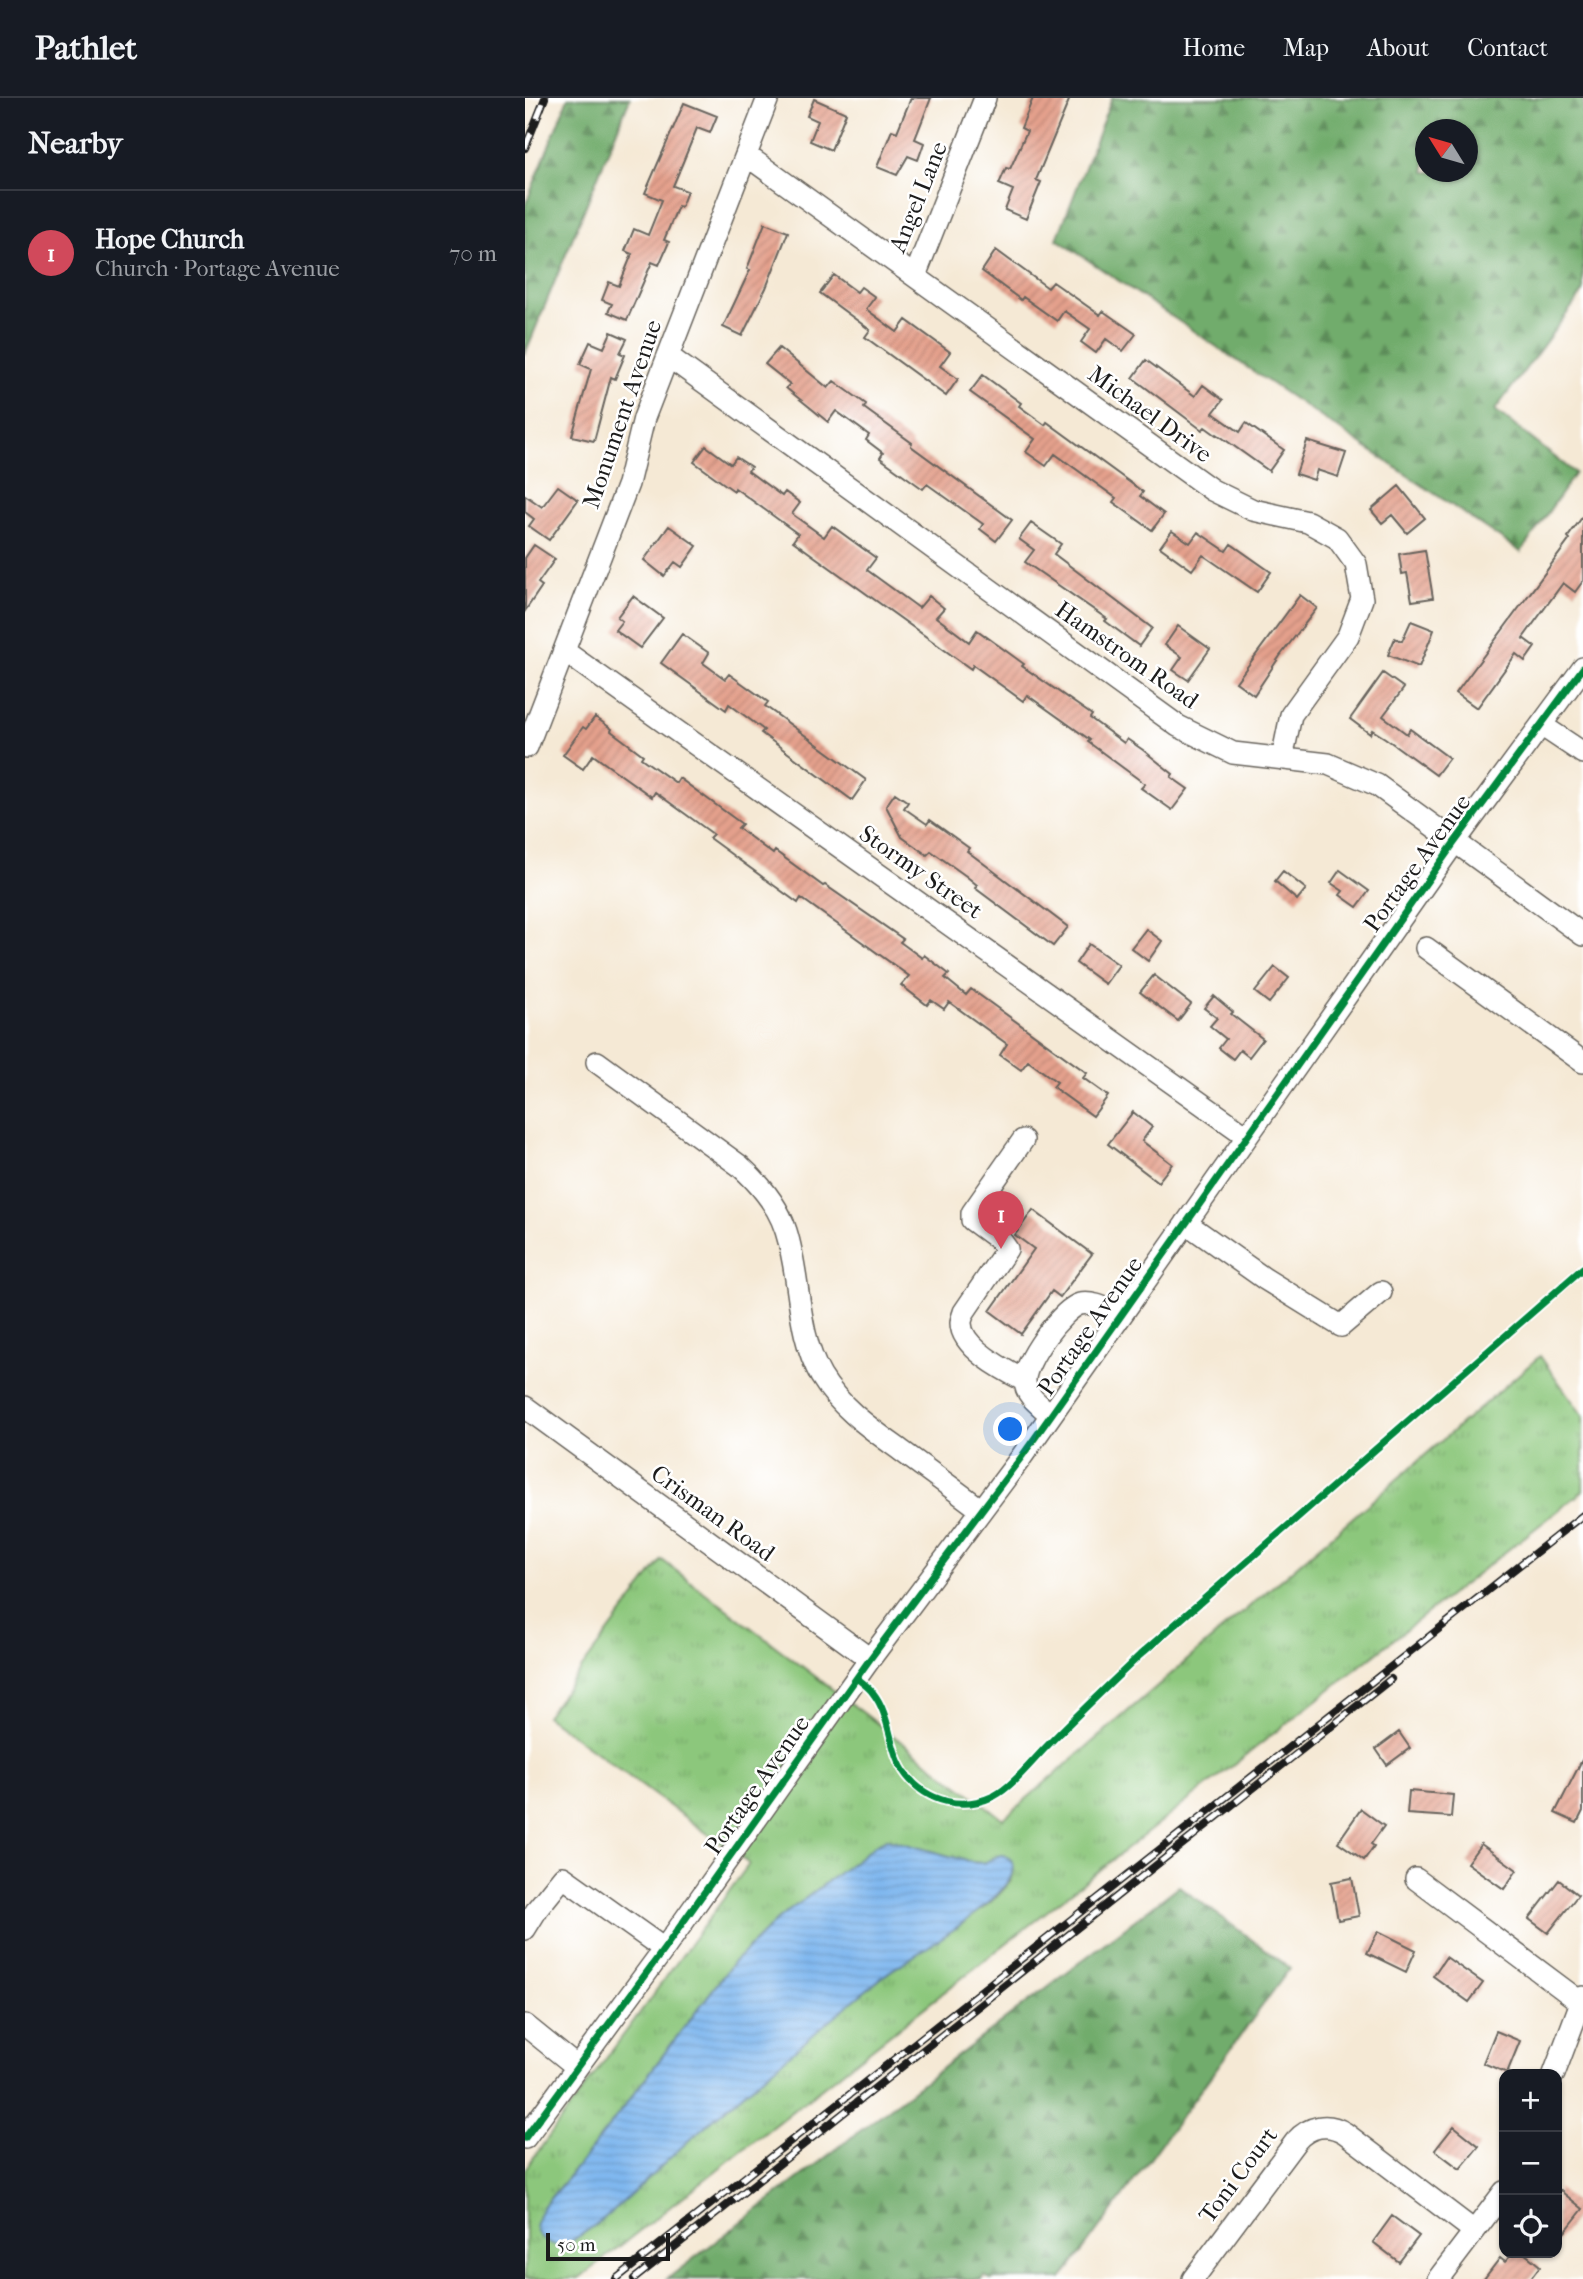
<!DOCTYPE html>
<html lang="en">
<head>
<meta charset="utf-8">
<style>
	:root { --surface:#171b24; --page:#20242c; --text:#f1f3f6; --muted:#9ea1a6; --line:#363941; --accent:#d1495b }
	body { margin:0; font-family:"IM FELL French Canon",serif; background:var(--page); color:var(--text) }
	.controls { position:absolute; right:21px; bottom:21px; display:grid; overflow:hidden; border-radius:14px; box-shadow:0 2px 5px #0004 }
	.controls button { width:63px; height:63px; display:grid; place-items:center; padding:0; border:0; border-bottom:2px solid var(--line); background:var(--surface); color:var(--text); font:35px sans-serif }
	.compass { position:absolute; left:890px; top:21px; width:63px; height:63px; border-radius:50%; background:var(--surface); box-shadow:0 2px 5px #0004; rotate:307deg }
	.scale { position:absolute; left:21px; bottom:18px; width:124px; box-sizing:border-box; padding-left:7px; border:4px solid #1c1c1c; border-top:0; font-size:19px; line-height:24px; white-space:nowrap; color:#1c1c1c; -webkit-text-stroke:5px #fff; paint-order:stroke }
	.you { position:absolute; left:486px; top:1332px; width:24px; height:24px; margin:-18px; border:5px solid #fff; border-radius:50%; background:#1a73e8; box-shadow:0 0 0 10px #1a73e833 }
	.badge { display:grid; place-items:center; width:46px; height:46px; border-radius:50%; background:var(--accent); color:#fff; font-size:23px; font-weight:700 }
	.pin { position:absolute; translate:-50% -58px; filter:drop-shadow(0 2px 4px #0008) }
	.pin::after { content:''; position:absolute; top:37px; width:24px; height:21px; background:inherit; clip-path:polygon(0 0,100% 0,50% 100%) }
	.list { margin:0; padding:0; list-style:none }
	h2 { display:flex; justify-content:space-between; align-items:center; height:91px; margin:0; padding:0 28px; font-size:30px }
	h2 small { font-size:23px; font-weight:400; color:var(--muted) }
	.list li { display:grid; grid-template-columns:46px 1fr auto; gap:21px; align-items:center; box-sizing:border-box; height:126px; padding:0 28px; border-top:2px solid var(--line) }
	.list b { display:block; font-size:26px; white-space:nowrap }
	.list p { margin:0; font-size:23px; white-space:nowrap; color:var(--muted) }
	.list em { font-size:23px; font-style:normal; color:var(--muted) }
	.icon { flex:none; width:38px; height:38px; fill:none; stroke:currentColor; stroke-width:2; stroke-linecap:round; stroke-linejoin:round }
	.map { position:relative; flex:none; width:1058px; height:2181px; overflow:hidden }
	header { display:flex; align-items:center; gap:42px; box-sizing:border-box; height:98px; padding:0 35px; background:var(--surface); border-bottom:2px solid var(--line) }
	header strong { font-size:33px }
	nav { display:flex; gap:38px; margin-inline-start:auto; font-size:24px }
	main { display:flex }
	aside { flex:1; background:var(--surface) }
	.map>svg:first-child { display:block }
	.grass { fill:url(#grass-tufts); stroke:#54724c; stroke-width:2; fill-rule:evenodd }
	.forest { fill:url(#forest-firs); stroke:#466444; stroke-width:2; fill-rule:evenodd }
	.water { fill:url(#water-rules); stroke:#4e6a86; stroke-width:2 }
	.building { fill:url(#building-hatch) }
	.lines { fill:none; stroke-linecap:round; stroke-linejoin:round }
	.minor-casing { stroke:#68645d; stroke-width:24 }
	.minor { stroke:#fff; stroke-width:21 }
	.rail-casing { stroke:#1c1c1c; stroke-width:8 }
	.rail { stroke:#fff; stroke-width:5; stroke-dasharray:16; stroke-linecap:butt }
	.cycleway-casing { stroke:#fff; stroke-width:11 }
	.cycleway { stroke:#00873e; stroke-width:7 }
	.labels { text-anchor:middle; stroke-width:5; stroke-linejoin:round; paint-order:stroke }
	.street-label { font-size:24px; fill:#1c1c1c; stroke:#fff }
</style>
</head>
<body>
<header>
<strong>Pathlet</strong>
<nav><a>Home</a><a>Map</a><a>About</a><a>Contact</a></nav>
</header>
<main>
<aside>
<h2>Nearby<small></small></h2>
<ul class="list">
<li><span class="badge">1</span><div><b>Hope Church</b><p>Church · Portage Avenue</p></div><em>70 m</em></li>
</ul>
</aside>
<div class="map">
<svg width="1058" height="2181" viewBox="0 0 1058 2181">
	<defs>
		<pattern id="grass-tufts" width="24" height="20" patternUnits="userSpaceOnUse" patternTransform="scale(1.75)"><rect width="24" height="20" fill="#8cc77c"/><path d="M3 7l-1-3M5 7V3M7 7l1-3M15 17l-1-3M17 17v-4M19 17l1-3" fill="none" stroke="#78aa6b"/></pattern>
		<pattern id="forest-firs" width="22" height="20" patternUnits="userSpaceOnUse" patternTransform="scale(1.75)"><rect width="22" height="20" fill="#71ac6c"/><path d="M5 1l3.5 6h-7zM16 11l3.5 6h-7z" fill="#5c8b58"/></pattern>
		<pattern id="water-rules" width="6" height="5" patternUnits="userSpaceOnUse" patternTransform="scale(1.75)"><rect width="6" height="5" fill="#7fb7ef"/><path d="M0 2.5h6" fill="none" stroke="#6d9dcc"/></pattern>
		<pattern id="building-hatch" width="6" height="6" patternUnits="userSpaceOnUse" patternTransform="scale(1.75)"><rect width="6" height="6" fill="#e4a08c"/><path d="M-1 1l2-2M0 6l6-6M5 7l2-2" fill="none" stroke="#c38978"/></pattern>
	</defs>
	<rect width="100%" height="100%" fill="#fff"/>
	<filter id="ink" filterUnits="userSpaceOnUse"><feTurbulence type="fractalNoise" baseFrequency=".0143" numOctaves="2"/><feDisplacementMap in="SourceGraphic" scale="14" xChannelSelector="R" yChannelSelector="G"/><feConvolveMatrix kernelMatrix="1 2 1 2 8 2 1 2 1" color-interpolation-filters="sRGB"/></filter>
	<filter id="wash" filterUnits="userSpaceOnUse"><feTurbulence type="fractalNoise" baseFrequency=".00686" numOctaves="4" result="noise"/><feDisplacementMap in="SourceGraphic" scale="28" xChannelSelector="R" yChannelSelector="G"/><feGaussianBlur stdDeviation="1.57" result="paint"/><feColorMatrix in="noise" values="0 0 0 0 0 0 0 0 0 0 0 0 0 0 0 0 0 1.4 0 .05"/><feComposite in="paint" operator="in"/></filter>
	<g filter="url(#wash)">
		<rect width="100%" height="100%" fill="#f5e9d5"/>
		<!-- grass -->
		<path class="grass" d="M1015,1258L1058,1318V1393L53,2181H0V2071L224,1766L21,1618L137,1462L478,1721ZM362,1741L446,1764L458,1765L481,1758C486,1764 490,1769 488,1777C479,1806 386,1857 360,1877C328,1902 297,1929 266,1955C229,1987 190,2018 154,2051C122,2080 73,2132 35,2148L17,2110L66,2052L208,1865L252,1822L352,1746Z"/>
		<!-- forest -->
		<path class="forest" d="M43,0H105L0,256V108Z
			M587,0H1058V194L970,312L1050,375L996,454L532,141ZM900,32H942V74H900Z
			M654,1788L765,1870L537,2181H466L459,2177L456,2181H142Z"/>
		<!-- water -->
		<path class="water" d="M362,1741L446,1764C450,1765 453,1765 457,1765C464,1764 474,1754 481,1758C523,1781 379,1863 364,1874C329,1901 296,1930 262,1959C229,1987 194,2015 162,2044C128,2075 75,2132 35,2148L20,2144L13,2136L10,2128L17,2110L66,2052L208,1865L252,1822L352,1746Z"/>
		<g id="blocks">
			<!-- building -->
			<path class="building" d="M386,0H406L390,41L399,45L393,62L383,58L372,77L352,69L367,32L372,34Z
				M508,0H545L511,82L516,84L501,121L480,112L488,92L474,86L481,70L485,71L502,33L496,30Z
				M289,1L321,15L306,52L285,43L293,23L282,18Z
				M159,5L192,18L185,35L172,30L148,88L162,93L156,109L153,108L139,142L144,144L134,167L127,164L102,222L83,214L87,206L77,202L84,184L94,188L107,156L100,153L109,131L123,137L137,102L120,95Z
				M240,125L263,134L241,190L217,238L198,229L225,172L222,171Z
				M471,152L523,190L528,184L575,217L578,213L611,236L598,253L581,241L571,255L556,244L565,231L539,213L532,223L498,199L496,202L457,173Z
				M309,177L332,194L336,189L350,199L341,211L372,234L381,222L425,254L415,268L433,281L421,298L340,239L345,232L295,195Z
				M86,234L102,241L95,255L100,257L90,281L86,279L69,343L47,338L66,271L55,266L65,244L79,250Z
				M254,250L303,290L309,283L341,306L339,310L387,345L386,348L487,422L471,443L455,431L458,426L402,386L398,391L355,360L358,355L341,342L344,337L311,313L303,324L261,290L265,286L240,266Z
				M621,262L670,298L678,287L698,302L688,315L715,334L721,325L759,352L744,373L692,336L691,337L680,329L677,332L608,280Z
				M458,277L496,305L494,308L520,327L522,324L618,394L615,398L639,416L627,432L588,404L591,400L530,356L521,368L501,354L510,341L445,294Z
				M782,343L821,355L813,379L792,372L789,382L771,376Z
				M181,348L206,366L211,359L226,369L223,373L257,398L260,394L275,405L267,416L299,439L307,428L351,460L342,472L394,510L404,498L419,510L411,519L444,544L452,532L499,566L497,568L567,617L565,620L599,645L602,641L618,652L648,676L646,679L663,691L647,712L616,690L620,686L563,644L565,642L502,597L498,603L448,567L446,571L268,443L273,436L210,390L209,393L169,364Z
				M33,388L53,402L24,442L4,428L9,421L0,414V397L17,409Z
				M874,388L900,420L882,435L867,417L857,425L846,412Z
				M1058,418V483L1050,494L1038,485L998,540L1010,549L1000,563L991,556L952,610L931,595L1045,441L1043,439Z
				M506,425L536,446L529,456L627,530L614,548L580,523L582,521L500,464L509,452L494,441Z
				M144,428L172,448L157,469L150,464L139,478L119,462Z
				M647,433L665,445L673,434L701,453L706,446L746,474L732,494L678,457L667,472L635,449Z
				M9,447L30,461L13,485L17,488L0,513V460Z
				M900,452L908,500L887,503L882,475L877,476L874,456Z
				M775,497L792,510L755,558L729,597L711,584Z
				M108,498L138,520L115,550L90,532L97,523L92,519Z
				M886,523L909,532L894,569L863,557L870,540L877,543Z
				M653,528L685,551L663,582L648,572L657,559L640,547Z
				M157,536L184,555L178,565L200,581L204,576L243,604L240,608L341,682L327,702L236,635L239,632L204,606L201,612L136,565Z
				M858,575L879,590L858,618L882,636L885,631L924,660L911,677L860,640L847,632L845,636L825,621Z
				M70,619L87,631L86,633L118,657L116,660L151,685L154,680L217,726L213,730L248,756L250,753L298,788L300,787L378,841L375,844L397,860L399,857L424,876L420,880L441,897L446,891L562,975L558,980L583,998L568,1018L528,989L532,984L503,963L496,972L475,957L482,946L424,904L419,911L406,902L402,907L376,887L384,878L276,800L273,805L184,740L188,736L130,694L127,699L68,657L58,671L38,657L58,629L61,631Z
				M370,695L383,704L379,710L402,726L405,722L444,750L442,753L543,829L528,848L450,790L452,787L441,778L406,753L402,757L377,739L361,708Z
				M815,772L844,793L832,809L815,797L818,793L806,785Z
				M758,773L781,791L772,802L750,783Z
				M621,831L637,843L623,863L606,850Z
				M564,846L594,867L580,886L551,865Z
				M750,869L764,880L744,905L730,894Z
				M629,877L666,906L653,923L615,894Z
				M689,898L708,914L706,916L738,941L724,959L715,952L708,961L694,950L701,941L685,928L692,920L679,910Z
				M608,1014L627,1029L617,1043L647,1066L633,1084L583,1046Z
				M508,1112L567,1156L535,1199L527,1193L496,1236L465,1213L509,1151L490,1137Z
				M874,1634L885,1650L862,1667L851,1651Z
				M1058,1660V1713L1052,1725L1030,1715Z
				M884,1693L928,1697L926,1719L882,1716Z
				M836,1711L859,1728L846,1746L849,1748L839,1762L813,1744Z
				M956,1746L992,1772L979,1791L942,1765Z
				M827,1780L834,1818L813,1822L806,1784Z
				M1034,1782L1053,1797L1023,1835L1004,1821Z
				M853,1833L891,1852L881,1874L842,1855Z
				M921,1859L958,1885L944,1904L908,1878Z
				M971,1933L995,1943L982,1975L958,1965Z
				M929,2028L954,2048L935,2071L910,2052Z
				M1032,2090L1058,2111L1032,2144Z
				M867,2118L894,2138L874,2164L848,2144Z
				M988,2155H999L1015,2168L1005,2181H959L975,2160L980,2164Z"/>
		</g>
	</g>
	<g filter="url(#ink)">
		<use href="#blocks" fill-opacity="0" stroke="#68645d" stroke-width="2"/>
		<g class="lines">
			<defs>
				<path id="minor" d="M221,57L687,392L728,412L783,424L812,440L831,466L837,501L823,538L766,617L757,661
					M390,178L460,0
					M143,258L653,628L708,655L803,666L852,687L1058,837
					M39,553L722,1038
					M1016,627L1058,655
					M2,649L103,386L119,320L243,0
					M901,850L1058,964
					M72,964L215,1068C235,1086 253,1107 261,1133C276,1180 271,1234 296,1278C316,1311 348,1332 378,1354C404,1373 430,1392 455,1411
					M498,1042L447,1115V1122L477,1144L482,1151L439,1214C438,1218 436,1221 436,1225C436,1250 481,1273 500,1283
					M661,1125L740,1181L816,1228L856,1194
					M0,1309L345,1561
					M526,1317C516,1308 500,1298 500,1283C499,1264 536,1212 555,1206C569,1203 583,1212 596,1217
					M891,1781L1058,1906
					M0,1831L13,1810L38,1779L139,1851
					M0,1927L52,1969
					M1029,1976L1058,1899
					M0,2040L139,1851L345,1561L495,1361L929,745L1058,570
					M668,2181L771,2043C784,2028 803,2024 820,2035L949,2133
					M913,2181L979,2094"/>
			</defs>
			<!-- minor casing -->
			<use href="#minor" class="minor-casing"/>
			<!-- minor -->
			<use href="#minor" class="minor"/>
			<defs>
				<path id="rail" d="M0,50L20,0
					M91,2181L1058,1417
					M109,2181L866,1581"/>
			</defs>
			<!-- rail casing -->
			<use href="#rail" class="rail-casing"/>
			<!-- rail -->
			<use href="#rail" class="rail"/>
			<defs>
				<path id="cycleway" d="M332,1580C337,1585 344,1589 348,1595C367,1619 363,1654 382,1678C403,1704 437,1713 469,1698C487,1689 508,1662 523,1647C553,1616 584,1587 615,1557L1058,1170
					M0,2040L139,1851L345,1561L495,1361L929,745L1058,570"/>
			</defs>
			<!-- cycleway casing -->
			<use href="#cycleway" class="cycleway-casing"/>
			<!-- cycleway -->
			<use href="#cycleway" class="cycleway"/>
		</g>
	</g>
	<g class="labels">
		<!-- street labels -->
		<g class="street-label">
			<text transform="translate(393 99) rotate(-68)" y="8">Angel Lane</text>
			<text transform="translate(97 316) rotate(-71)" y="8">Monument Avenue</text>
			<text transform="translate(625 316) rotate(36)" y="8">Michael Drive</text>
			<text transform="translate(602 557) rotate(35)" y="8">Hamstrom Road</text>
			<text transform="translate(892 765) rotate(-54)" y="8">Portage Avenue</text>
			<text transform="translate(396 774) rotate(35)" y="8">Stormy Street</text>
			<text transform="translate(565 1228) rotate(-55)" y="8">Portage Avenue</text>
			<text transform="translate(188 1415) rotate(36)" y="8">Crisman Road</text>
			<text transform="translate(232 1687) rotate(-55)" y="8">Portage Avenue</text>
			<text transform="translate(713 2077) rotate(-53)" y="8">Toni Court</text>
		</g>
	</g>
</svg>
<div class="controls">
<button>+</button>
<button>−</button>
<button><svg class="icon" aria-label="locate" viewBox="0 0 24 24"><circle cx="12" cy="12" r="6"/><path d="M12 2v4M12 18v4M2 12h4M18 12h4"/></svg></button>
</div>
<svg class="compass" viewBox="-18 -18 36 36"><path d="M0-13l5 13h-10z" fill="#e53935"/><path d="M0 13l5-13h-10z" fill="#9ea1a6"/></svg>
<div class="scale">50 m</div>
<div class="you"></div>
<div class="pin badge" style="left:476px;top:1151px">1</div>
</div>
</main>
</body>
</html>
